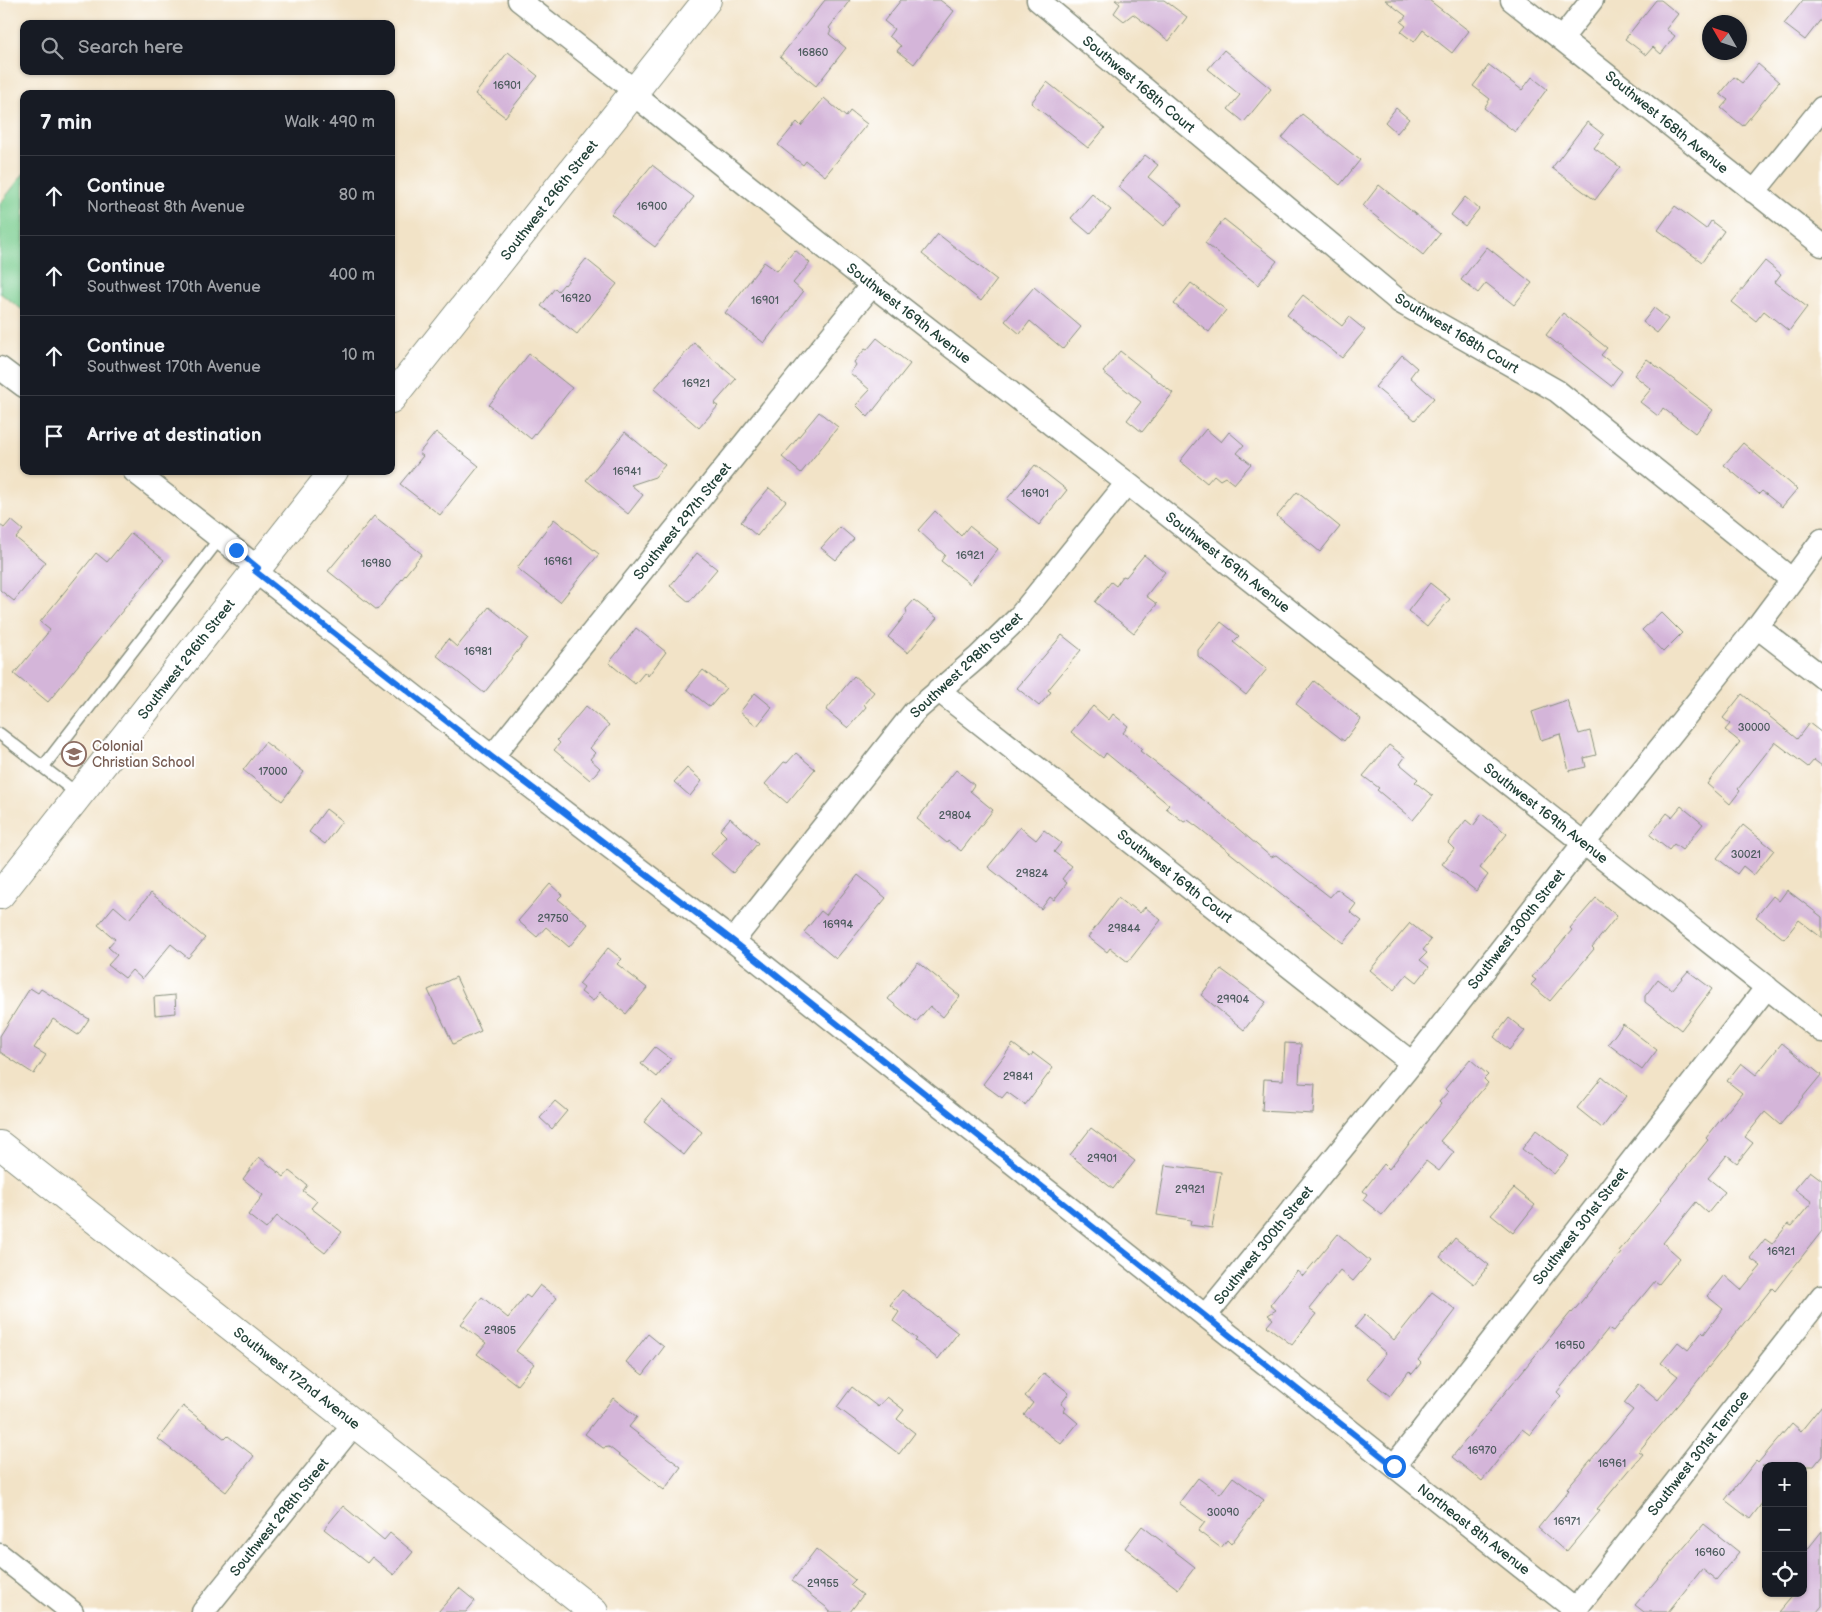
<!DOCTYPE html>
<html lang="en">
<head>
<meta charset="utf-8">
<style>
	:root { --surface:#171b24; --page:#242831; --text:#f1f3f6; --muted:#9ea1a6; --line:#363941 }
	body { margin:0; font-family:"Balsamiq Sans",sans-serif; background:var(--page); color:var(--text) }
	.controls { position:absolute; right:15px; bottom:15px; display:grid; overflow:hidden; border-radius:10px; box-shadow:0 1px 4px #0004 }
	.controls button { width:45px; height:45px; display:grid; place-items:center; padding:0; border:0; border-bottom:1px solid var(--line); background:var(--surface); color:var(--text); font:25px sans-serif }
	.compass { position:absolute; left:1702px; top:15px; width:45px; height:45px; border-radius:50%; background:var(--surface); box-shadow:0 1px 4px #0004; rotate:309deg }
	.stop { position:absolute; width:15px; height:15px; margin:-11px; border:4px solid #1a73e8; border-radius:50%; background:#fff }
	.stop.end { background:#1a73e8; border-color:#fff; box-shadow:0 1px 5px #0008 }
	.list { margin:0; padding:0; list-style:none }
	h2 { display:flex; justify-content:space-between; align-items:center; height:65px; margin:0; padding:0 20px; font-size:21px }
	h2 small { font-size:16px; font-weight:400; color:var(--muted) }
	.list li { display:grid; grid-template-columns:32px 1fr auto; gap:15px; align-items:center; box-sizing:border-box; height:80px; padding:0 20px; border-top:1px solid var(--line) }
	.list b { display:block; font-size:19px; white-space:nowrap }
	.list p { margin:0; font-size:16px; white-space:nowrap; color:var(--muted) }
	.list em { font-size:16px; font-style:normal; color:var(--muted) }
	.icon { flex:none; width:28px; height:28px; fill:none; stroke:currentColor; stroke-width:2; stroke-linecap:round; stroke-linejoin:round }
	.map { position:relative; flex:none; width:1822px; height:1612px; overflow:hidden }
	.search { position:absolute; background:var(--surface); box-shadow:0 1px 4px #0004; left:20px; top:20px; width:375px; height:55px; display:flex; align-items:center; gap:12px; box-sizing:border-box; padding:0 18px; border-radius:10px; color:var(--muted); font-size:19px }
	.panel { position:absolute; background:var(--surface); box-shadow:0 1px 4px #0004; left:20px; top:90px; width:375px; height:385px; border-radius:10px }
	.map>svg:first-child { display:block }
	.green { fill:#7bce91; stroke:#4d8662 }
	.building { fill:#d4b5d9 }
	.lines { fill:none; stroke-linecap:round; stroke-linejoin:round }
	.service-casing { stroke:#88907e; stroke-width:14 }
	.minor-casing { stroke:#88907e; stroke-width:25 }
	.tertiary-casing { stroke:#88907e; stroke-width:30 }
	.service { stroke:#fff; stroke-width:11 }
	.minor { stroke:#fff; stroke-width:22 }
	.tertiary { stroke:#fff; stroke-width:28 }
	.route { stroke:#1a73e8; stroke-width:6 }
	.labels { text-anchor:middle; stroke-width:4; stroke-linejoin:round; paint-order:stroke }
	.number-label { font-size:11px; fill:#4c5b5d }
	.street-label { font-size:14px; fill:#1f3d34; stroke:#fff }
	.education-label { font-size:14px; fill:#785e54; stroke:#fff; text-anchor:start }
</style>
</head>
<body>
<div class="map">
<svg width="1822" height="1612" viewBox="0 0 1822 1612">
	<rect width="100%" height="100%" fill="#fff"/>
	<filter id="ink" filterUnits="userSpaceOnUse"><feTurbulence type="fractalNoise" baseFrequency=".02" numOctaves="2"/><feDisplacementMap in="SourceGraphic" scale="10" xChannelSelector="R" yChannelSelector="G"/><feConvolveMatrix kernelMatrix="1 2 1 2 8 2 1 2 1" color-interpolation-filters="sRGB"/></filter>
	<filter id="wash" filterUnits="userSpaceOnUse"><feTurbulence type="fractalNoise" baseFrequency=".0096" numOctaves="4" result="noise"/><feDisplacementMap in="SourceGraphic" scale="20" xChannelSelector="R" yChannelSelector="G"/><feGaussianBlur stdDeviation="1.12" result="paint"/><feColorMatrix in="noise" values="0 0 0 0 0 0 0 0 0 0 0 0 0 0 0 0 0 1.4 0 .05"/><feComposite in="paint" operator="in"/></filter>
	<g filter="url(#wash)">
		<rect width="100%" height="100%" fill="#f2e3c7"/>
		<!-- green -->
		<path class="green" d="M24,173V311L0,293V204Z"/>
		<g id="blocks">
			<!-- building -->
			<path class="building" d="M825,0H850L829,28L831,30L829,34L846,48L816,86L780,57Z
				M901,0H940L954,11L914,64L897,51L901,46L889,36L894,29L884,21Z
				M1115,0H1164L1187,17L1169,41L1133,14L1124,21L1114,13L1120,4Z
				M1385,0H1429L1469,31L1452,53L1423,30L1414,42L1401,32L1406,26L1401,22L1406,16Z
				M1656,0H1661L1678,14L1666,29L1675,36L1661,54L1653,47L1646,55L1625,39Z
				M1803,0H1822V18L1805,40L1784,24Z
				M1224,50L1271,89L1244,122L1228,109L1240,95L1208,69Z
				M508,52L538,76L505,117L475,94Z
				M1758,64L1779,82L1743,126L1721,108L1728,100L1720,94L1734,77L1742,83Z
				M1489,65L1522,90L1532,77L1547,89L1515,132L1484,108L1490,99L1473,86Z
				M1047,82L1105,128L1088,148L1031,103Z
				M824,98L846,117L850,111L867,124L825,176L806,161L803,165L778,145L797,122L801,126Z
				M1396,108L1409,119L1397,133L1385,122Z
				M1302,114L1360,160L1340,185L1282,138Z
				M1587,122L1604,135L1594,148L1620,167L1595,200L1552,168Z
				M1145,155L1158,165L1148,177L1182,205L1164,226L1118,187Z
				M652,165L694,197L655,247L611,214Z
				M1379,185L1440,234L1423,255L1363,206Z
				M1092,194L1111,210L1090,234L1071,218Z
				M1465,197L1479,209L1465,226L1451,215Z
				M1675,206L1706,229L1711,221L1724,231L1702,262L1658,230Z
				M1224,219L1277,261L1258,285L1205,243Z
				M938,234L997,280L981,301L922,254Z
				M1487,247L1532,283L1514,305L1486,283L1478,293L1461,280Z
				M795,250L810,263L793,283L803,292L764,343L725,313L764,262L777,271Z
				M586,259L617,284L577,334L541,306L555,288L558,291L564,284L565,285Z
				M1765,261L1781,274L1775,282L1807,307L1789,331L1764,311L1756,321L1732,302Z
				M1191,283L1226,310L1209,332L1174,304Z
				M1034,287L1081,327L1063,349L1030,321L1020,334L1005,321Z
				M1303,295L1342,326L1349,317L1365,330L1342,358L1287,315Z
				M1654,308L1668,319L1657,333L1643,322Z
				M1563,313L1607,348L1601,355L1622,371L1611,386L1546,335Z
				M877,338L910,364L868,417L856,405L870,390L850,373L856,365L854,362L865,349L867,350Z
				M694,343L736,379L714,404L718,406L699,428L654,389Z
				M1120,351L1173,393L1142,432L1127,420L1141,402L1103,372Z
				M529,354L572,388L531,439L489,405Z
				M1402,355L1417,368L1410,377L1434,398L1415,420L1375,387Z
				M1647,359L1713,410L1695,433L1663,408L1658,416L1640,402L1651,389L1634,375Z
				M819,412L838,427L801,473L782,457Z
				M1206,429L1221,442L1229,432L1244,445L1237,453L1251,464L1234,484L1225,477L1220,480L1214,475L1207,483L1180,461Z
				M436,432L479,466L440,515L400,484L423,456L419,453Z
				M625,432L665,465L655,477L631,485L643,495L628,514L586,480Z
				M1743,443L1797,489L1782,507L1762,491L1759,494L1724,465Z
				M1035,465L1067,490L1039,525L1007,499Z
				M769,488L786,501L757,536L741,522Z
				M1297,492L1340,527L1320,552L1277,516Z
				M935,511L961,536L969,526L998,549L970,584L941,561L945,555L918,530Z
				M374,516L422,554L377,610L328,571Z
				M554,519L599,554L560,602L517,568Z
				M11,520L23,530L16,538L46,562L14,601L0,590V525L4,528Z
				M840,527L854,539L836,560L821,548Z
				M131,533L164,560L48,702L14,674L50,630L40,622L96,553L107,562Z
				M697,553L717,569L689,602L670,586Z
				M1144,555L1165,572L1146,596L1157,604L1134,633L1095,602L1111,582L1116,586L1123,576L1126,577Z
				M1430,583L1450,599L1427,627L1408,611Z
				M914,600L937,618L908,653L888,637L907,613L906,609Z
				M489,607L528,638L484,693L436,655L448,639L457,647Z
				M1661,612L1682,633L1663,652L1642,630Z
				M1221,622L1239,636L1233,642L1267,669L1246,695L1198,656V650Z
				M636,628L666,652L648,676L645,672L635,684L609,663Z
				M1062,635L1081,650L1048,690L1051,692L1039,706L1017,688Z
				M703,670L726,688L710,707L687,689Z
				M854,676L874,692L864,704L866,707L848,728L826,710Z
				M1314,681L1361,719L1344,741L1296,704Z
				M755,693L772,707L757,726L740,712Z
				M1742,694L1797,739L1809,723L1822,733V766L1814,760L1808,767L1775,742L1738,789L1740,791L1730,804L1707,784L1740,742L1725,730L1730,724L1723,718Z
				M1567,700L1579,734L1590,731L1596,755L1584,758L1586,767L1569,771L1560,734L1541,740L1532,712Z
				M586,706L609,725L590,748L595,753L590,759L600,768L590,780L554,750L560,743L557,740Z
				M1093,706L1109,720L1113,714L1128,726L1123,733L1142,749L1140,751L1214,808L1271,857L1276,855L1330,897L1337,889L1356,904L1350,912L1362,921L1343,943L1199,828L1188,820L1184,822L1166,808L1169,805L1106,753L1103,758L1071,732Z
				M265,742L304,772L282,801L243,770Z
				M1389,745L1405,757L1400,764L1418,779L1415,782L1433,796L1413,820L1377,790L1379,788L1363,776Z
				M796,753L815,769L787,803L765,784L784,762L787,763Z
				M687,768L702,781L690,796L674,782Z
				M956,770L974,785L970,791L993,810L961,851L948,841L947,843L917,819Z
				M1681,806L1703,824L1682,850L1674,844L1669,850L1650,835L1667,813L1672,817Z
				M326,809L342,821L325,844L309,832Z
				M1482,814L1507,834L1480,868L1488,875L1476,891L1442,864L1454,849L1448,843L1466,820L1473,826Z
				M730,818L758,843L733,873L711,854L726,836L720,830Z
				M1743,825L1774,850L1754,875L1743,866L1737,874L1717,858Z
				M1020,827L1036,840L1044,830L1061,843L1054,852L1072,866L1062,879L1067,883L1054,900L1050,897L1041,909L988,867Z
				M858,875L886,898L836,959L804,932L821,911L826,915Z
				M550,884L562,895L558,899L588,924L569,947L546,927L537,937L518,921Z
				M1787,890L1822,917V938L1799,920L1784,939L1756,917L1773,896L1779,901Z
				M151,893L205,938L188,958L171,944L142,979L132,970L125,978L108,965L117,955L108,947L115,939L98,925L114,906L129,919Z
				M1118,898L1129,907L1130,905L1140,913L1145,907L1161,920L1128,962L1110,948L1107,952L1088,937Z
				M1596,898L1617,916L1592,947L1594,949L1550,1001L1531,985L1536,980L1532,977L1572,930L1570,928Z
				M1410,923L1431,940L1423,950L1427,953L1420,960L1429,967L1417,982L1407,974L1394,990L1370,970Z
				M608,948L622,959L617,964L647,988L626,1014L600,992L593,1001L581,992L584,988L579,984Z
				M918,962L960,996L943,1017L930,1006L916,1022L888,999Z
				M1221,969L1266,1002L1244,1030L1201,995Z
				M1688,971L1712,989L1681,1030L1645,1002V996L1658,979L1672,990Z
				M456,977L481,1031L453,1044L428,990Z
				M30,988L38,993L41,989L89,1019L78,1035L53,1019L34,1048L46,1055L34,1074L0,1052V1036Z
				M175,995L176,1013L155,1015L154,997Z
				M1509,1018L1525,1031L1509,1050L1494,1037Z
				M1623,1024L1657,1050L1642,1070L1608,1044Z
				M1285,1043L1301,1044L1299,1083L1315,1084L1313,1114L1262,1111L1264,1079L1283,1080Z
				M1782,1043L1821,1075L1780,1125L1765,1112L1745,1137L1753,1143L1737,1163L1727,1155L1708,1178L1725,1192L1708,1213L1696,1202L1663,1243L1680,1258L1659,1284L1655,1281L1613,1332L1608,1329L1557,1392L1561,1396L1530,1435L1522,1429L1482,1481L1452,1457L1571,1312L1572,1313L1621,1253L1619,1251L1662,1199L1661,1198L1708,1140L1706,1138L1742,1093L1727,1081L1741,1063L1756,1075Z
				M1013,1044L1030,1057L1033,1053L1053,1068L1025,1105L1007,1092L1002,1098L983,1084Z
				M655,1047L671,1059L657,1077L641,1064Z
				M1470,1059L1488,1075L1484,1079L1488,1083L1440,1141L1454,1152L1439,1171L1426,1161L1382,1215L1363,1200L1367,1194L1363,1191L1384,1164L1389,1169L1441,1104L1439,1102L1448,1092L1445,1089Z
				M1602,1077L1626,1096L1602,1128L1577,1108Z
				M662,1100L702,1132L684,1155L644,1122Z
				M555,1101L567,1111L552,1129L540,1118Z
				M1091,1128L1135,1161L1113,1189L1070,1155Z
				M1536,1130L1569,1156L1554,1174L1522,1149Z
				M259,1157L284,1177L289,1171L307,1185L303,1191L317,1201L311,1208L342,1232L325,1253L277,1216L266,1229L248,1215L263,1195L243,1179Z
				M1165,1165L1221,1172L1212,1228L1190,1225L1191,1220L1157,1215Z
				M1810,1171L1822,1180V1231L1775,1291L1772,1288L1692,1388L1639,1451L1643,1454L1597,1509L1600,1511L1566,1552L1538,1528L1569,1490L1567,1488L1633,1410L1624,1403L1639,1384L1658,1400L1678,1376L1661,1363L1678,1342L1688,1350L1702,1332L1704,1334L1723,1309L1707,1296L1724,1275L1741,1290L1761,1266L1750,1258L1765,1239L1772,1244L1788,1224L1792,1226L1812,1202L1795,1189Z
				M1514,1188L1535,1205L1513,1233L1491,1215Z
				M1338,1234L1370,1261L1353,1281L1340,1270L1309,1309L1316,1314L1292,1345L1267,1326L1273,1319L1268,1315L1276,1310L1270,1305L1297,1271L1303,1276Z
				M1455,1238L1489,1265L1474,1284L1440,1257Z
				M540,1285L557,1298L516,1351L534,1364L517,1385L477,1354L486,1343L461,1324L482,1297L508,1318L526,1295L530,1298Z
				M902,1290L958,1333L938,1359L915,1341L917,1339L893,1321L899,1312L890,1305Z
				M1432,1292L1456,1310L1418,1360L1421,1363L1412,1374L1409,1371L1390,1396L1367,1378L1386,1353L1355,1327L1365,1315L1394,1340Z
				M648,1334L664,1347L643,1375L626,1362Z
				M1044,1373L1069,1393L1061,1404L1066,1408L1064,1411L1078,1423L1061,1444L1024,1415L1033,1403L1025,1396Z
				M852,1387L878,1407L887,1397L904,1410L897,1419L915,1433L899,1454L837,1407Z
				M613,1398L637,1417L629,1427L681,1467L664,1490L609,1447L603,1448L585,1434Z
				M1822,1405V1456L1814,1466H1762L1766,1469V1498L1750,1519L1725,1500L1756,1461L1758,1463L1792,1423L1801,1431Z
				M183,1406L225,1439L228,1436L254,1456L226,1492L158,1439Z
				M1233,1477L1264,1500L1231,1544L1227,1540L1221,1548L1198,1531L1205,1522L1179,1503L1198,1478L1220,1494Z
				M343,1506L384,1540L390,1533L413,1552L394,1575L372,1557L367,1563L324,1529Z
				M1704,1524L1739,1552L1716,1580L1702,1569L1668,1612H1644L1635,1605Z
				M1142,1526L1195,1567L1178,1589L1125,1548Z
				M1822,1531V1606L1817,1612H1779L1795,1593H1803V1555Z
				M816,1549L855,1580L850,1585L863,1595L850,1612H830L826,1607L792,1581Z
				M459,1588L475,1601L466,1612H438Z"/>
		</g>
	</g>
	<g filter="url(#ink)">
		<use href="#blocks" fill-opacity="0" stroke="#88907e" stroke-width="1"/>
		<g class="lines">
			<defs>
				<path id="service" d="M0,734L79,795
					M43,767L220,538"/>
				<path id="minor" d="M519,0L635,91
					M1038,0L1400,302L1557,391L1791,579
					M1512,0L1822,245
					M1562,38L1592,0
					M633,94L872,285L1127,483L1822,1031
					M1754,192L1822,108
					M0,368L24,386
					M134,471L258,568
					M255,571L492,757L733,941L1578,1612
					M1757,627L1822,677
					M938,690L1412,1063
					M492,757L872,285
					M733,941L914,712L978,657L1019,617L1127,483
					M1205,1316L1412,1063L1584,843L1757,627L1822,540
					M1394,1466L1767,987
					M0,1555L72,1612
					M1575,1610L1822,1296
					M203,1612L355,1423"/>
				<path id="tertiary" d="M391,399L707,0
					M0,895L334,471
					M0,1145L594,1612"/>
			</defs>
			<!-- service casing -->
			<use href="#service" class="service-casing"/>
			<!-- minor casing -->
			<use href="#minor" class="minor-casing"/>
			<!-- tertiary casing -->
			<use href="#tertiary" class="tertiary-casing"/>
			<!-- service -->
			<use href="#service" class="service"/>
			<!-- minor -->
			<use href="#minor" class="minor"/>
			<!-- tertiary -->
			<use href="#tertiary" class="tertiary"/>
		</g>
	</g>
	<g class="lines" filter="url(#ink)">
		<!-- route -->
		<path class="route" d="M236,550L258,568L255,571L492,757L733,941L1394,1466"/>
	</g>
	<!-- icons -->
	<defs>
		<symbol id="school-ring" viewBox="-11 -11 22 22"><circle r="9.5" fill="#fff" stroke="#8d6e63" stroke-width="1.5"/><path d="M0-5L7-2L0 1L-7-2ZM-4 1L0 2.5L4 1V4Q0 6-4 4Z" fill="#8d6e63"/></symbol>
	</defs>
	<g fill-rule="evenodd">
		<use href="#school-ring" x="60" y="740" width="28" height="28"/>
	</g>
	<g class="labels">
		<!-- number labels -->
		<g class="number-label">
			<text x="813" y="56">16860</text>
			<text x="507" y="89">16901</text>
			<text x="652" y="210">16900</text>
			<text x="576" y="302">16920</text>
			<text x="765" y="304">16901</text>
			<text x="696" y="387">16921</text>
			<text x="627" y="475">16941</text>
			<text x="1035" y="497">16901</text>
			<text x="970" y="559">16921</text>
			<text x="558" y="565">16961</text>
			<text x="376" y="567">16980</text>
			<text x="478" y="655">16981</text>
			<text x="1754" y="731">30000</text>
			<text x="273" y="775">17000</text>
			<text x="955" y="819">29804</text>
			<text x="1746" y="858">30021</text>
			<text x="1032" y="877">29824</text>
			<text x="553" y="922">29750</text>
			<text x="838" y="928">16994</text>
			<text x="1124" y="932">29844</text>
			<text x="1233" y="1003">29904</text>
			<text x="1018" y="1080">29841</text>
			<text x="1102" y="1162">29901</text>
			<text x="1190" y="1193">29921</text>
			<text x="1781" y="1255">16921</text>
			<text x="500" y="1334">29805</text>
			<text x="1570" y="1349">16950</text>
			<text x="1482" y="1454">16970</text>
			<text x="1612" y="1467">16961</text>
			<text x="1223" y="1516">30090</text>
			<text x="1567" y="1525">16971</text>
			<text x="1710" y="1556">16960</text>
			<text x="823" y="1587">29955</text>
		</g>
		<!-- street labels -->
		<g class="street-label">
			<text transform="translate(1139 84) rotate(40)" y="5">Southwest 168th Court</text>
			<text transform="translate(1667 122) rotate(39)" y="5">Southwest 168th Avenue</text>
			<text transform="translate(549 200) rotate(-52)" y="5">Southwest 296th Street</text>
			<text transform="translate(909 313) rotate(38)" y="5">Southwest 169th Avenue</text>
			<text transform="translate(1457 333) rotate(31)" y="5">Southwest 168th Court</text>
			<text transform="translate(682 521) rotate(-51)" y="5">Southwest 297th Street</text>
			<text transform="translate(1228 562) rotate(38)" y="5">Southwest 169th Avenue</text>
			<text transform="translate(186 659) rotate(-52)" y="5">Southwest 296th Street</text>
			<text transform="translate(966 665) rotate(-43)" y="5">Southwest 298th Street</text>
			<text transform="translate(1546 813) rotate(38)" y="5">Southwest 169th Avenue</text>
			<text transform="translate(1175 876) rotate(38)" y="5">Southwest 169th Court</text>
			<text transform="translate(1516 929) rotate(-52)" y="5">Southwest 300th Street</text>
			<text transform="translate(1580 1226) rotate(-52)" y="5">Southwest 301st Street</text>
			<text transform="translate(1263 1245) rotate(-51)" y="5">Southwest 300th Street</text>
			<text transform="translate(297 1378) rotate(38)" y="5">Southwest 172nd Avenue</text>
			<text transform="translate(1698 1453) rotate(-52)" y="5">Southwest 301st Terrace</text>
			<text transform="translate(279 1517) rotate(-51)" y="5">Southwest 298th Street</text>
			<text transform="translate(1474 1529) rotate(38)" y="5">Northeast 8th Avenue</text>
		</g>
		<!-- education labels -->
		<g class="education-label">
			<text x="92" y="751">Colonial<tspan x="92" dy="16">Christian School</tspan></text>
		</g>
	</g>
</svg>
<div class="controls">
<button>+</button>
<button>−</button>
<button><svg class="icon" aria-label="locate" viewBox="0 0 24 24"><circle cx="12" cy="12" r="6"/><path d="M12 2v4M12 18v4M2 12h4M18 12h4"/></svg></button>
</div>
<svg class="compass" viewBox="-18 -18 36 36"><path d="M0-13l5 13h-10z" fill="#e53935"/><path d="M0 13l5-13h-10z" fill="#9ea1a6"/></svg>
<div class="stop" style="left:1394px;top:1466px"></div>
<div class="stop end" style="left:236px;top:550px"></div>
<div class="search"><svg class="icon" aria-label="search" viewBox="0 0 24 24"><circle cx="10" cy="10" r="6"/><path d="M15 15l6 6"/></svg>Search here</div>
<section class="panel">
<h2>7 min<small>Walk · 490 m</small></h2>
<ul class="list">
<li><svg class="icon" aria-label="ahead" viewBox="0 0 24 24"><path d="M12 20V5M6 11l6-6 6 6"/></svg><div><b>Continue</b><p>Northeast 8th Avenue</p></div><em>80 m</em></li>
<li><svg class="icon" aria-label="ahead" viewBox="0 0 24 24"><path d="M12 20V5M6 11l6-6 6 6"/></svg><div><b>Continue</b><p>Southwest 170th Avenue</p></div><em>400 m</em></li>
<li><svg class="icon" aria-label="ahead" viewBox="0 0 24 24"><path d="M12 20V5M6 11l6-6 6 6"/></svg><div><b>Continue</b><p>Southwest 170th Avenue</p></div><em>10 m</em></li>
<li><svg class="icon" aria-label="arrive" viewBox="0 0 24 24"><path d="M6 21V4h12l-3 4 3 4H6"/></svg><div><b>Arrive at destination</b></div></li>
</ul>
</section>
</div>
</body>
</html>
